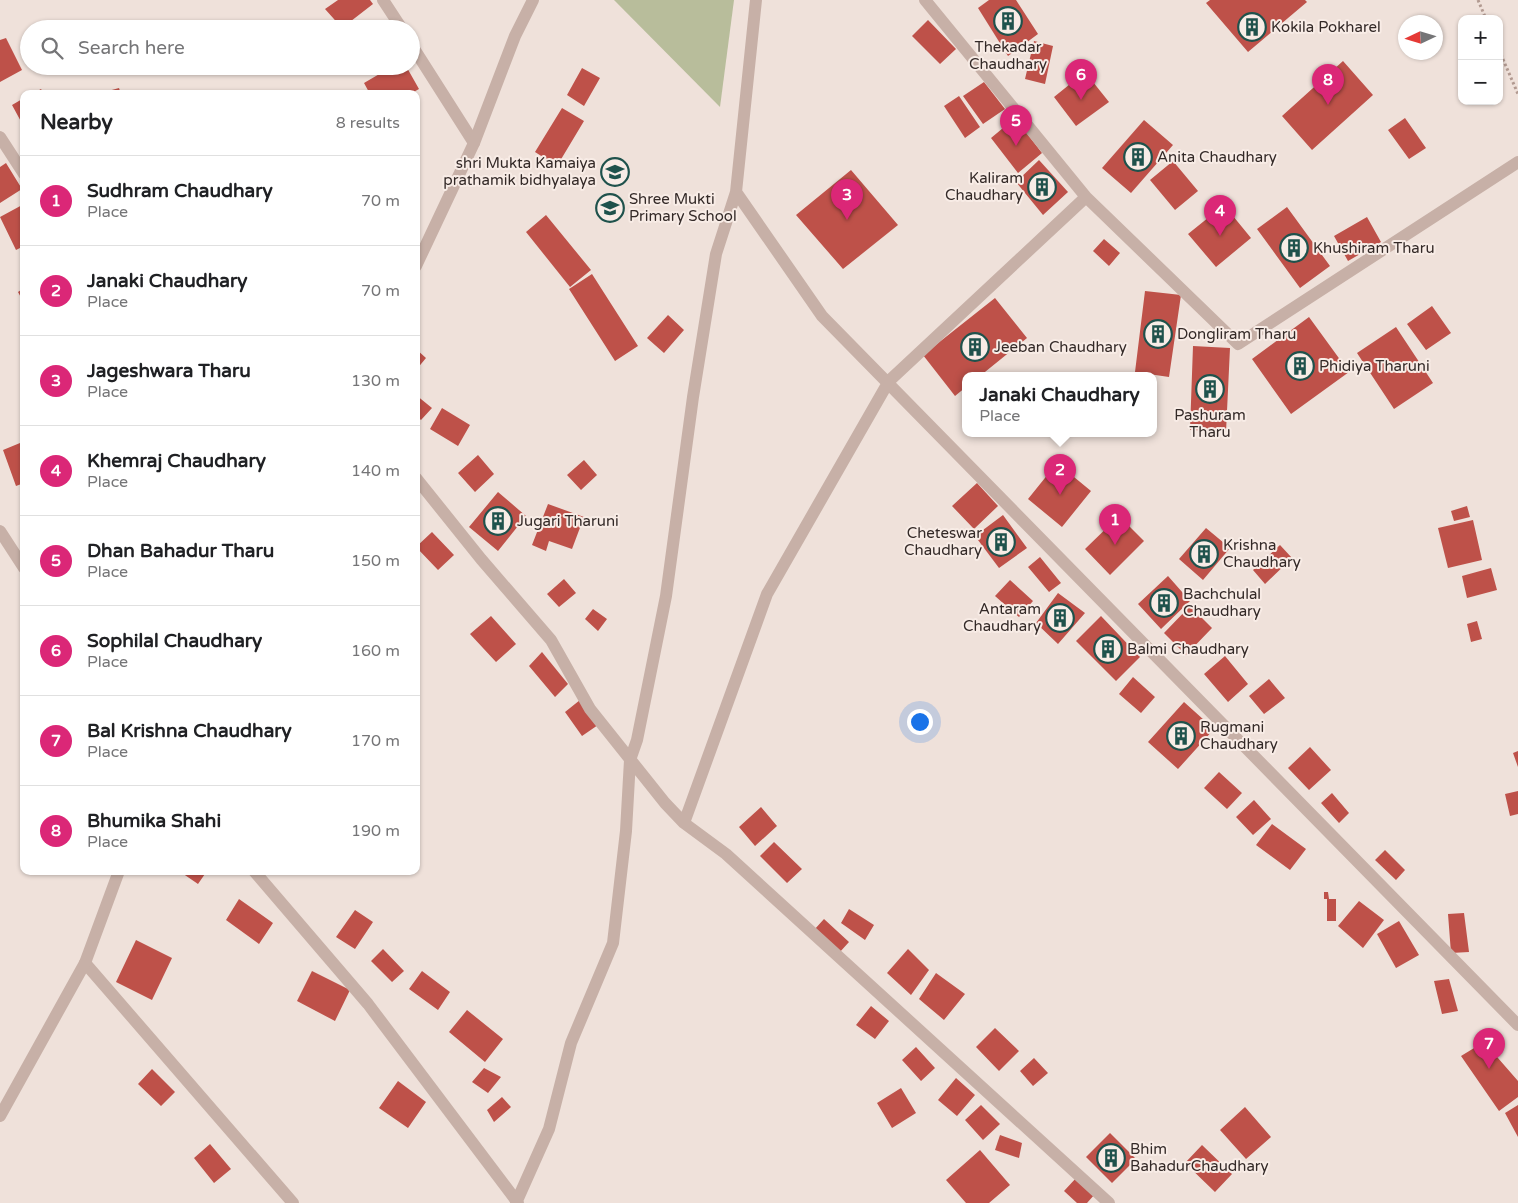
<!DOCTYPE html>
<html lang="en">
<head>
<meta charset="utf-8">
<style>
	:root { --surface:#fff; --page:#f2f2f2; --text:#202124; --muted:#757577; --line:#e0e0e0; --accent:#db2777 }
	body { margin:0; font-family:"Varela Round",sans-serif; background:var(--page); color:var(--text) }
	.controls { position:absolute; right:15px; top:15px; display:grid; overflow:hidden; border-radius:10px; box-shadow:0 1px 4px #0004 }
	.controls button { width:45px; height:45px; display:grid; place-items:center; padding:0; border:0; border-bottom:1px solid var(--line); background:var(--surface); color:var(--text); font:25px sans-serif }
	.compass { position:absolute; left:1398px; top:15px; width:45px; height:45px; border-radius:50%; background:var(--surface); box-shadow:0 1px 4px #0004; rotate:266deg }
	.you { position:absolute; left:919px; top:721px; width:18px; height:18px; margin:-12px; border:4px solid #fff; border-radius:50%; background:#1a73e8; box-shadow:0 0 0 8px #1a73e833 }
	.badge { display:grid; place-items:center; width:32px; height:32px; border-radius:50%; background:var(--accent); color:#fff; font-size:16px; font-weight:700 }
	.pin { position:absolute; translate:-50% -41px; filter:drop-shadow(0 1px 2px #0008) }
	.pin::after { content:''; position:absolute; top:26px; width:18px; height:15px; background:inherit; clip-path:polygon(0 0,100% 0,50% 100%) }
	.popup { position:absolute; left:962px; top:372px; width:195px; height:65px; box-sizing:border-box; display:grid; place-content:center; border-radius:10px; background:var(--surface); filter:drop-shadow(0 1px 4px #0005); font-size:16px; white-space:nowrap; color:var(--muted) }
	.popup b { font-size:19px; color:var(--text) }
	.popup::after { content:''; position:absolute; left:50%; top:100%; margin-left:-10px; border:10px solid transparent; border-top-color:var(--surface) }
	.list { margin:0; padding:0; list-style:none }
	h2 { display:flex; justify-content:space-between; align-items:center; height:65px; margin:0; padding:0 20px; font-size:21px }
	h2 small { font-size:16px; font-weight:400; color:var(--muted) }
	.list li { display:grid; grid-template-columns:32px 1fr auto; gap:15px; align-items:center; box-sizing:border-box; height:90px; padding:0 20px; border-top:1px solid var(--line) }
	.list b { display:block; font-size:19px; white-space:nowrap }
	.list p { margin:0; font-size:16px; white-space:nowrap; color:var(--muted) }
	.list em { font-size:16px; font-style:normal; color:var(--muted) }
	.icon { flex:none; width:28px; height:28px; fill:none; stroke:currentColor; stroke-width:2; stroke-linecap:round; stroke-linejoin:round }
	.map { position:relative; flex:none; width:1518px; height:1203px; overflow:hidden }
	.search { position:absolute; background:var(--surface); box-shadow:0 1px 4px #0004; left:20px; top:20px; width:400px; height:55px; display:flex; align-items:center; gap:12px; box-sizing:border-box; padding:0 18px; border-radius:28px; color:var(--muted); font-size:19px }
	.panel { position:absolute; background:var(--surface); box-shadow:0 1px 4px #0004; left:20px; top:90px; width:400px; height:785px; border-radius:10px }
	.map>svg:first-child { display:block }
	.green { fill:#b8bd9b }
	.building { fill:#be5149 }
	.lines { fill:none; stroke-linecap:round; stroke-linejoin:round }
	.path { stroke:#b29a91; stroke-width:3; stroke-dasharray:2.5 2.5; stroke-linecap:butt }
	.minor { stroke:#c7b0a7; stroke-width:12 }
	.tertiary { stroke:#c7b0a7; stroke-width:12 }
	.labels { text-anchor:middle; stroke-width:4; stroke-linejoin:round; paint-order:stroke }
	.poi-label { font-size:15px; fill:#332927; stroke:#f8ece6; text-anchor:start }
</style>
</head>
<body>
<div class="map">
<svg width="1518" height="1203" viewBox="0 0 1518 1203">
	<rect width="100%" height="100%" fill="#efe1da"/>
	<!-- green -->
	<path class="green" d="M614,0H734L720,107Z"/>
	<!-- building -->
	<path class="building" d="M338,0H370L373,4L342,28L325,9Z
		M989,0H1016L1038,34L1008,56L978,8Z
		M1210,0H1305L1307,2L1248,52L1206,3Z
		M928,20L956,49L940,64L912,36Z
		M6,38L22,70L0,82V40Z
		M1034,41L1053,46L1045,84L1025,79Z
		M1343,61L1373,95L1312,150L1282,116Z
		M393,66H406L419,89L410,94H370L364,83Z
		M582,68L600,78L584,106L567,95Z
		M1085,72L1109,102L1076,126L1054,97Z
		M984,82L1005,109L983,124L963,96Z
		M119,88L121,94H101V93Z
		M41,89L44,94H32Z
		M959,96L980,127L965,138L944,106Z
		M24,98V127L12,105Z
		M562,108L584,121L557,166L535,152Z
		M1015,118L1042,153L1018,173L991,138Z
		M1405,118L1426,148L1409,159L1388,130Z
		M1144,120L1173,145L1131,193L1102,168Z
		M1039,160L1068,192L1043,215L1016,182Z
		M1173,161L1198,191L1175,210L1150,180Z
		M6,163L22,189L0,203V167Z
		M851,170L898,225L843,269L796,215Z
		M24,204V246L16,250L0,217Z
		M1224,205L1251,238L1216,267L1188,234Z
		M1287,207L1330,266L1300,288L1257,229Z
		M546,215L591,270L570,287L526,232Z
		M1367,217L1381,242L1348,261L1334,236Z
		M1104,239L1120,253L1109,266L1093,251Z
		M592,274L638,346L615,361L569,289Z
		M24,288V303L18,292Z
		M1145,291L1181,295L1169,377L1135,372Z
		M995,298L1027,338L980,376H966V387L955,396L923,355Z
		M1432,306L1451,333L1426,350L1407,324Z
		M668,315L684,330L664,353L647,338Z
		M1309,317L1349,372L1291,414L1252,359Z
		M1396,327L1433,383L1394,409L1357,353Z
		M1193,346L1230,348L1226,432L1190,430Z
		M416,349L426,358L416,370Z
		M416,395L432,408L421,420L416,416Z
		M442,408L470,425L458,446L430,429Z
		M20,443L24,454V483L16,486L3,450Z
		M478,455L494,474L475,492L458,473Z
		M584,460L597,475L581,490L567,475Z
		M1057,463L1091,491L1062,527L1028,499Z
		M977,483L998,506L974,529L952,506Z
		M498,492L526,516L498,551L469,527Z
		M548,504L584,517L572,549L549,541L546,551L532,545Z
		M1467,506L1470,517L1454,521L1451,511Z
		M1003,515L1027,548L999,568L975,536Z
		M1119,516L1144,541L1110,575L1085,549Z
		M1473,520L1482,560L1448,568L1438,528Z
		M1206,528L1230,548L1203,580L1179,559Z
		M432,532L454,555L438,570L416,547Z
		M1280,545L1292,558L1265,584L1253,570Z
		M1040,557L1061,583L1049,592L1028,567Z
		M1491,568L1497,590L1467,598L1462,576Z
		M1168,576L1190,601L1161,629L1138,604Z
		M564,579L576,593L559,607L547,594Z
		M1010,580L1033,601L1019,617L995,596Z
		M1058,593L1085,613L1058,644L1036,623Z
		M1190,606L1212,628L1186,655L1164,633Z
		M593,609L607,619L598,631L585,619Z
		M491,616L516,644L496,662L470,634Z
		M1101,616L1140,657L1116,681L1076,641Z
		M1477,621L1482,639L1471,642L1467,624Z
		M542,652L568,684L555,697L529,666Z
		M1225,656L1248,684L1228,702L1204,674Z
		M1133,677L1155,697L1141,713L1119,694Z
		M1269,679L1285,698L1264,714L1249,696Z
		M580,700L598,725L582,736L565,712Z
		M1184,702L1214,729L1178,769L1148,742Z
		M1310,747L1331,770L1309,790L1288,768Z
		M1518,751V767L1513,753Z
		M1219,772L1242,793L1227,809L1204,788Z
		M1518,791V814L1510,816L1505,794Z
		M1332,793L1349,813L1339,823L1321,803Z
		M1254,800L1271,819L1253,835L1236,817Z
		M761,807L777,826L755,846L739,827Z
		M1272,824L1306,849L1290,870L1256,845Z
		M774,842L802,869L787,883L760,856Z
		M1385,850L1405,870L1396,880L1375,860Z
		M179,871H207L198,884Z
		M1324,892H1328L1329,899H1324Z
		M239,899L273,923L259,944L226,920Z
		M1327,899H1336V921H1327Z
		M1359,901L1384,920L1363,948L1338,926Z
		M849,909L874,925L865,940L841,923Z
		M355,910L373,922L355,949L336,937Z
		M1464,913L1469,952L1451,953L1448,914Z
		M824,919L849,942L839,953L814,930Z
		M1399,921L1419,955L1396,968L1377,934Z
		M136,940L172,958L152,1000L116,982Z
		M383,949L404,971L392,982L371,961Z
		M908,949L929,970L911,995L887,973Z
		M312,971L350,990L335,1021L297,1001Z
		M422,971L450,992L438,1010L409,989Z
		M936,973L965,994L944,1020L919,999Z
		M1449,979L1458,1011L1442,1014L1434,981Z
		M871,1006L889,1021L875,1039L856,1025Z
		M467,1010L503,1039L485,1062L449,1032Z
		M995,1028L1019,1051L999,1071L976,1047Z
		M1484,1042L1518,1081V1097L1499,1111L1461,1056Z
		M916,1047L935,1068L921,1081L902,1060Z
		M1034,1058L1048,1073L1033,1086L1020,1071Z
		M484,1068L501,1077L488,1093L472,1082Z
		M152,1069L175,1092L161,1106L138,1084Z
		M956,1078L975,1095L957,1116L938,1100Z
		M398,1081L426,1102L408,1128L379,1108Z
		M901,1088L916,1113L892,1128L877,1103Z
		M502,1097L511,1107L494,1122L487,1110Z
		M981,1105L1000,1124L983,1140L965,1120Z
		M1518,1105V1137L1505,1113Z
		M1245,1107L1271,1137L1246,1159L1220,1130Z
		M1110,1133L1136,1159L1112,1183L1086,1157Z
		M1000,1135L1022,1143L1019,1158L995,1150Z
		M210,1144L231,1169L214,1183L194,1158Z
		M1202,1145L1232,1174L1215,1192L1185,1163Z
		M980,1150L1010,1185L989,1203H966L946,1180Z
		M1077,1177L1095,1194L1087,1203H1077L1064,1191Z"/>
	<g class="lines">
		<!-- path -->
		<path class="path" d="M1478,0L1486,19
			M1499,50L1518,94"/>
		<!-- minor -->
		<path class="minor" d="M383,0L402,29
			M925,0L1086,197L1238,344L1518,162
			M411,44L474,143
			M0,137L24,174
			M736,192L822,316L1518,1025
			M416,478L481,559L551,640L590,709L665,803L684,823L767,594L889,381L1086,197
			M0,531L24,568
			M684,823L726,854L1109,1203
			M254,871L368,1004L518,1203
			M85,963L293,1203
			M516,1203L549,1129L571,1043L613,943L626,831L630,760L637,740L666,596L693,397L716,254L736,192L756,0"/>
		<!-- tertiary -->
		<path class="tertiary" d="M416,266L474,143L515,36L533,0
			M0,1116L85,963L119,871"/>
	</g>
	<!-- icons -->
	<defs>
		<symbol id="building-ring" viewBox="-11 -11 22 22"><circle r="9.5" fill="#f8ece6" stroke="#1f524c" stroke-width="1.5"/><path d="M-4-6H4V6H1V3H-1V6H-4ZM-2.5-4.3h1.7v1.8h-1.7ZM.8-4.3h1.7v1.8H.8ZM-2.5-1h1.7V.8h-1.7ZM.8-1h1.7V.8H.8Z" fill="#1f524c"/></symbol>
		<symbol id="school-ring" viewBox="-11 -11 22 22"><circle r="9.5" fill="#f8ece6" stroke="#1f524c" stroke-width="1.5"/><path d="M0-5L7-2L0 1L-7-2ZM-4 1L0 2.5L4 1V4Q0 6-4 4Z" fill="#1f524c"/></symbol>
	</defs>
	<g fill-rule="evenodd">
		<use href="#building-ring" x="992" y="5" width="32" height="32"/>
		<use href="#building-ring" x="1236" y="11" width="32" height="32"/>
		<use href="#building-ring" x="1122" y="141" width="32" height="32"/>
		<use href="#school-ring" x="599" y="156" width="32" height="32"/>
		<use href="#building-ring" x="1026" y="171" width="32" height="32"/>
		<use href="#school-ring" x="594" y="192" width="32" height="32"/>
		<use href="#building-ring" x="1278" y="232" width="32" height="32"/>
		<use href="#building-ring" x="1142" y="318" width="32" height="32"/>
		<use href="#building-ring" x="959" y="331" width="32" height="32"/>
		<use href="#building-ring" x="1284" y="350" width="32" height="32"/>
		<use href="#building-ring" x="1194" y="373" width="32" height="32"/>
		<use href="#building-ring" x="482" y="505" width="32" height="32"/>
		<use href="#building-ring" x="985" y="526" width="32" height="32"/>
		<use href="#building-ring" x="1188" y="538" width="32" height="32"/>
		<use href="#building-ring" x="1148" y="587" width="32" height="32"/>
		<use href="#building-ring" x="1044" y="602" width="32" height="32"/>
		<use href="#building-ring" x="1092" y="633" width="32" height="32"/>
		<use href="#building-ring" x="1165" y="720" width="32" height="32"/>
		<use href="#building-ring" x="1095" y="1142" width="32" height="32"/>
	</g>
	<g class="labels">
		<!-- poi labels -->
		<g class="poi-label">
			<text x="1271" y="32">Kokila Pokharel</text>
			<text x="1008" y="52" text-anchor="middle">Thekadar<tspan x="1008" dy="17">Chaudhary</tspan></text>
			<text x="1157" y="162">Anita Chaudhary</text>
			<text x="596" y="168" text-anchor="end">shri Mukta Kamaiya<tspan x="596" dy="17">prathamik bidhyalaya</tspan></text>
			<text x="1023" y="183" text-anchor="end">Kaliram<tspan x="1023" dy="17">Chaudhary</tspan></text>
			<text x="629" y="204">Shree Mukti<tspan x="629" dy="17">Primary School</tspan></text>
			<text x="1313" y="253">Khushiram Tharu</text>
			<text x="1177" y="339">Dongliram Tharu</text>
			<text x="994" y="352">Jeeban Chaudhary</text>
			<text x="1319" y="371">Phidiya Tharuni</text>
			<text x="1210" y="420" text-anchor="middle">Pashuram<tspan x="1210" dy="17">Tharu</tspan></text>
			<text x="517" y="526">Jugari Tharuni</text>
			<text x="982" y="538" text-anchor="end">Cheteswar<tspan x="982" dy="17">Chaudhary</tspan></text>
			<text x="1223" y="550">Krishna<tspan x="1223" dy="17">Chaudhary</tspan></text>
			<text x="1183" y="599">Bachchulal<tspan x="1183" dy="17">Chaudhary</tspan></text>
			<text x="1041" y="614" text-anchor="end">Antaram<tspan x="1041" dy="17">Chaudhary</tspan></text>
			<text x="1127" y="654">Balmi Chaudhary</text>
			<text x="1200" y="732">Rugmani<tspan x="1200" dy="17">Chaudhary</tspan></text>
			<text x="1130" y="1154">Bhim<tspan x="1130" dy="17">BahadurChaudhary</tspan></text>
		</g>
	</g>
</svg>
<div class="controls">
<button>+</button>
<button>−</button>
</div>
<svg class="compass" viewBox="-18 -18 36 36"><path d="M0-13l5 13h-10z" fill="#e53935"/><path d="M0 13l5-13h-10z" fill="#757577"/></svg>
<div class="you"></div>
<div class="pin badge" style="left:1115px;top:545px">1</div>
<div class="pin badge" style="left:1060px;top:495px">2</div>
<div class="popup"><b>Janaki Chaudhary</b>Place</div>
<div class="pin badge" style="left:847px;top:220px">3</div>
<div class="pin badge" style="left:1220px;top:236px">4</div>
<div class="pin badge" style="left:1016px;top:146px">5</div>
<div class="pin badge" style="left:1081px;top:100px">6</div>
<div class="pin badge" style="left:1489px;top:1069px">7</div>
<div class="pin badge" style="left:1328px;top:105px">8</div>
<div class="search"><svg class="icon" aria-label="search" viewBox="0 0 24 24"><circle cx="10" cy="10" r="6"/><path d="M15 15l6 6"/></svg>Search here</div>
<section class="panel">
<h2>Nearby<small>8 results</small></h2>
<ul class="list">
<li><span class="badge">1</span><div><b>Sudhram Chaudhary</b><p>Place</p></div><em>70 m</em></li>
<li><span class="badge">2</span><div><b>Janaki Chaudhary</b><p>Place</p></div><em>70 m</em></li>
<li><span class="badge">3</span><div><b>Jageshwara Tharu</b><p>Place</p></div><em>130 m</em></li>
<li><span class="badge">4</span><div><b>Khemraj Chaudhary</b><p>Place</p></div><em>140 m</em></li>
<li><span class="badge">5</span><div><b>Dhan Bahadur Tharu</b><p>Place</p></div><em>150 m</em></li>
<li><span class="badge">6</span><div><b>Sophilal Chaudhary</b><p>Place</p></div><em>160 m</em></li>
<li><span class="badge">7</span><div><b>Bal Krishna Chaudhary</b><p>Place</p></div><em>170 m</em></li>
<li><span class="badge">8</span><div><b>Bhumika Shahi</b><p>Place</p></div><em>190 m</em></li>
</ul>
</section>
</div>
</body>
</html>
